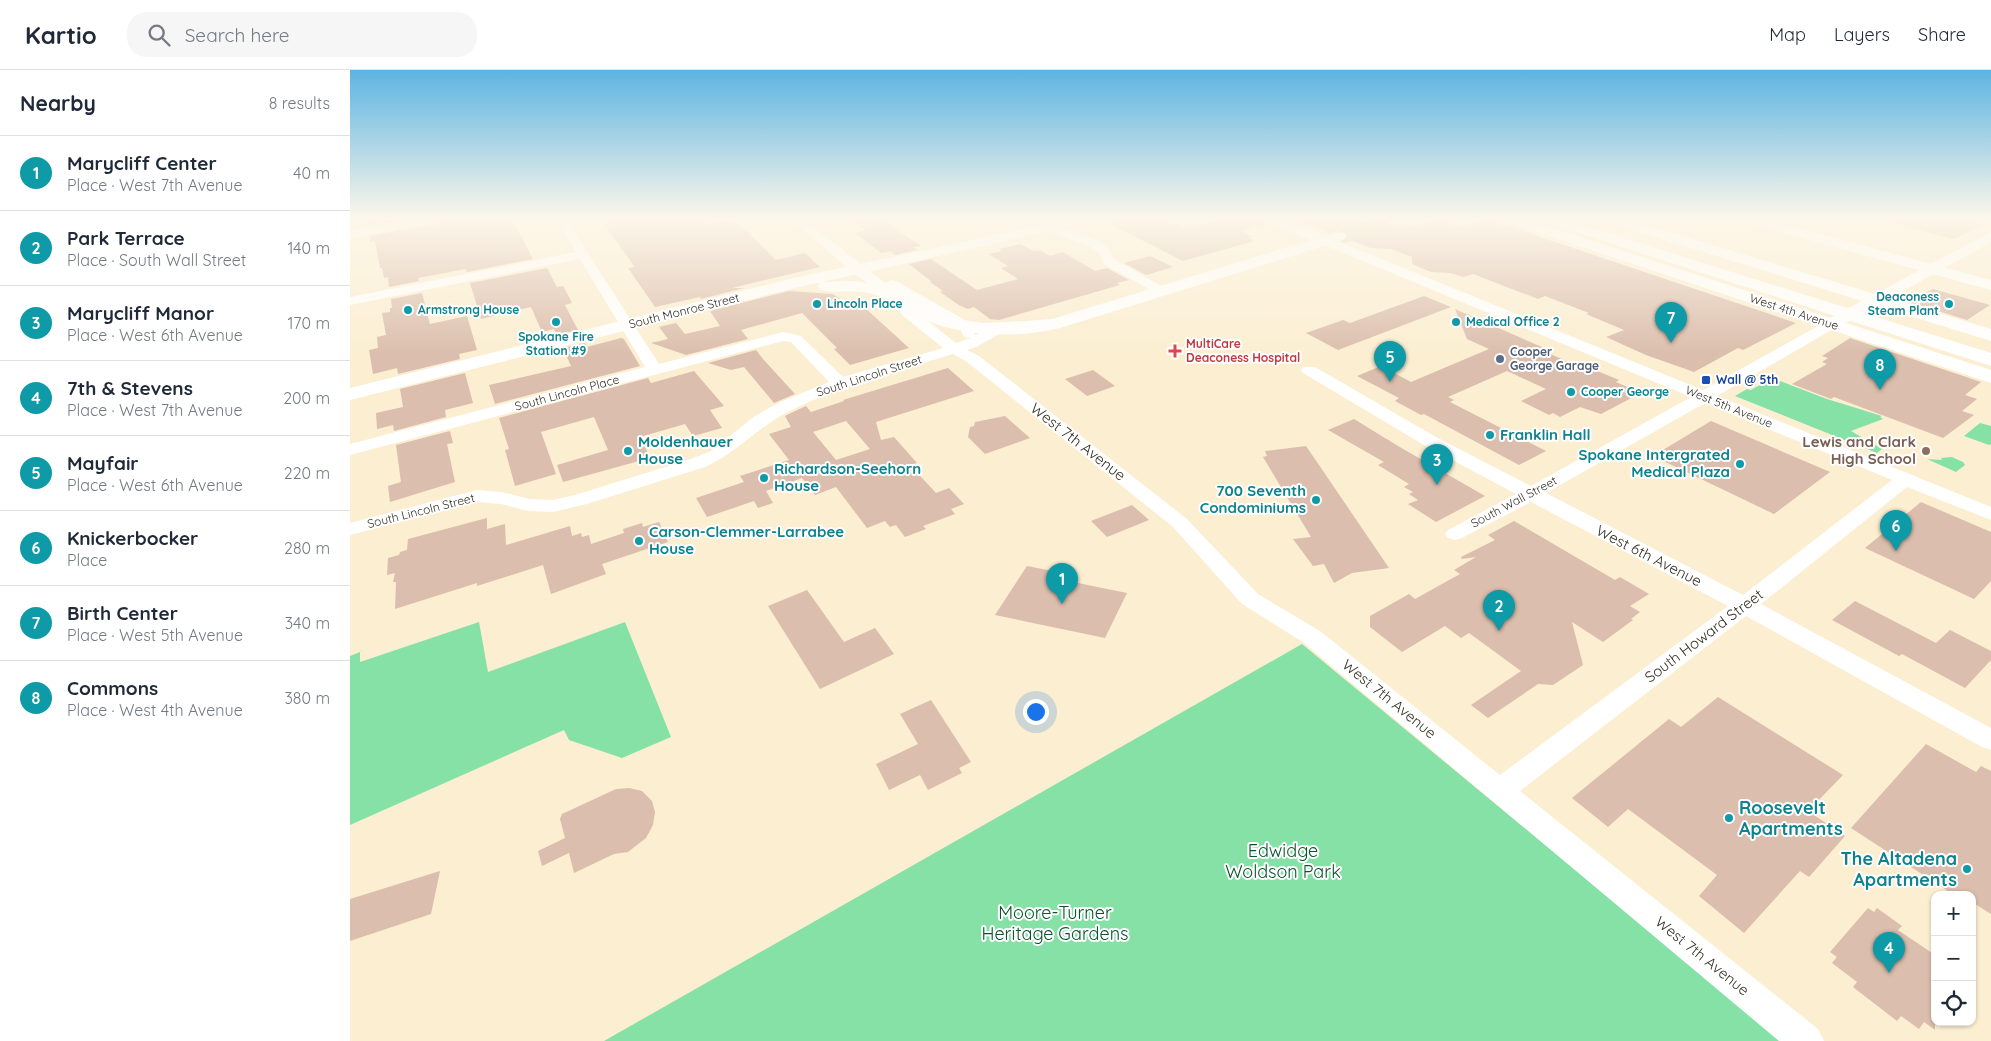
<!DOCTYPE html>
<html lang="en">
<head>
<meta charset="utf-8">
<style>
	:root { --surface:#fff; --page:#f6f6f7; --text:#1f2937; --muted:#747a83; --line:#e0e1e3; --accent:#b45309 }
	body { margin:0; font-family:Quicksand,sans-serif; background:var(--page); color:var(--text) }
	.controls { position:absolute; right:15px; bottom:15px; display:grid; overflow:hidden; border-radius:10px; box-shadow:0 1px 4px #0004 }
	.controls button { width:45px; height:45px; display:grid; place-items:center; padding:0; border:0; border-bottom:1px solid var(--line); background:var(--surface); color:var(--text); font:25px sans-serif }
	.you { position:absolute; left:685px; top:641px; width:18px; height:18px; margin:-12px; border:4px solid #fff; border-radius:50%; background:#1a73e8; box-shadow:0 0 0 8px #1a73e833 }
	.badge { display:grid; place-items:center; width:32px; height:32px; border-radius:50%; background:var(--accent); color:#fff; font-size:16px; font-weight:700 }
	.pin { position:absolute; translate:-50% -41px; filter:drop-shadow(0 1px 2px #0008) }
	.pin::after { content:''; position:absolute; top:26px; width:18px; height:15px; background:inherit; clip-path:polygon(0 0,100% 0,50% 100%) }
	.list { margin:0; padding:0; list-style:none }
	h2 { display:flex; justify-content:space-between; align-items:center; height:65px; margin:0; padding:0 20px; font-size:21px }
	h2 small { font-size:16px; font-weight:400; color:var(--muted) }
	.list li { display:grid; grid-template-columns:32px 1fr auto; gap:15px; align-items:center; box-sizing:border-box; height:75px; padding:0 20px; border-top:1px solid var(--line) }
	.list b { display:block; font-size:19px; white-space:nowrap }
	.list p { margin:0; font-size:16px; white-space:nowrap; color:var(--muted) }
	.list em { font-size:16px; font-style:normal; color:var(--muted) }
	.icon { flex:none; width:28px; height:28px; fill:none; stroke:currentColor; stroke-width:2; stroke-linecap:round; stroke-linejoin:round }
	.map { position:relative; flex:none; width:1641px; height:971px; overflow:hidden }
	header { display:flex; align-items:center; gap:30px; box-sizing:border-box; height:70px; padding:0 25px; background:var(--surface); border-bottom:1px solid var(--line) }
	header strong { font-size:24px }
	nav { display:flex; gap:28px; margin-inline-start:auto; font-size:18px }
	.search { width:350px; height:45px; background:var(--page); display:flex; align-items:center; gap:12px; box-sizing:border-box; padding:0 18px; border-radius:20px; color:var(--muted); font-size:19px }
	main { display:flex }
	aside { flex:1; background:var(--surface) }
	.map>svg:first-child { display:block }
	.green { fill:#86e1a6 }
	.building { fill:#dbbead; fill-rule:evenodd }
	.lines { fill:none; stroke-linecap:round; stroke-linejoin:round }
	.tertiary-tunnel { stroke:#d3c8ae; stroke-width:16; stroke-dasharray:16 8; stroke-linecap:butt }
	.minor { fill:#fff; fill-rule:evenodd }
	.tertiary { fill:#fff; fill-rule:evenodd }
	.secondary { fill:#fff; fill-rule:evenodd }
	.motorway { fill:#fff; fill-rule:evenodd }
	.culture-dot { fill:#0f9aa8; stroke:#fff; stroke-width:2 }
	.health-dot { fill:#e0444e; stroke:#fff; stroke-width:2 }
	.service-dot { fill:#5c6f8a; stroke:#fff; stroke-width:2 }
	.transit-dot { fill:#1a4fb4; stroke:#fff; stroke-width:2 }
	.education-dot { fill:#8d6e63; stroke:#fff; stroke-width:2 }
	.labels { text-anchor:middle; stroke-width:4; stroke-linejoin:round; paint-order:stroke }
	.far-culture-label { font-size:12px; font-weight:bold; fill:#0d838f; stroke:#fff; text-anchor:start }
	.far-street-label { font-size:12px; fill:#343024; stroke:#fff }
	.far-health-label { font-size:12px; font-weight:bold; fill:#be3a42; stroke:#fff; text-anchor:start }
	.far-service-label { font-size:12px; font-weight:bold; fill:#4e5e75; stroke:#fff; text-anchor:start }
	.far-transit-label { font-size:12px; font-weight:bold; fill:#164399; stroke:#fff; text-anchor:start }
	.culture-label { font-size:15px; font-weight:bold; fill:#0d838f; stroke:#fff; text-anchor:start }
	.street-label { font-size:15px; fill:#343024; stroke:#fff }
	.education-label { font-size:15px; font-weight:bold; fill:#785e54; stroke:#fff; text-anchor:end }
	.near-culture-label { font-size:18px; font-weight:bold; fill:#0d838f; stroke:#fff; text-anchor:start }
	.near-park-label { font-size:18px; fill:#0b522d; stroke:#fff }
</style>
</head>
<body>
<header>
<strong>Kartio</strong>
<div class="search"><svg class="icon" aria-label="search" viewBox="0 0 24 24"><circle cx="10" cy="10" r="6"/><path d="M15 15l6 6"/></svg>Search here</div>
<nav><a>Map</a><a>Layers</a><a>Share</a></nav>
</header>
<main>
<aside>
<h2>Nearby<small>8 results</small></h2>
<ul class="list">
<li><span class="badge" style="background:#0f9aa8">1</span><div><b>Marycliff Center</b><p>Place · West 7th Avenue</p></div><em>40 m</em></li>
<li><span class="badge" style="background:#0f9aa8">2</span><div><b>Park Terrace</b><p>Place · South Wall Street</p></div><em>140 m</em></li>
<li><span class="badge" style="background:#0f9aa8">3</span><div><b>Marycliff Manor</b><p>Place · West 6th Avenue</p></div><em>170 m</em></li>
<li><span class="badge" style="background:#0f9aa8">4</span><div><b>7th &amp; Stevens</b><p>Place · West 7th Avenue</p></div><em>200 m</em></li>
<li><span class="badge" style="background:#0f9aa8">5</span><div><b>Mayfair</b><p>Place · West 6th Avenue</p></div><em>220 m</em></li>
<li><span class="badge" style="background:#0f9aa8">6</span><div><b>Knickerbocker</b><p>Place</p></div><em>280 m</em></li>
<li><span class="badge" style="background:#0f9aa8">7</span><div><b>Birth Center</b><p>Place · West 5th Avenue</p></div><em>340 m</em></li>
<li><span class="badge" style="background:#0f9aa8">8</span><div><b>Commons</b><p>Place · West 4th Avenue</p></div><em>380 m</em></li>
</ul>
</aside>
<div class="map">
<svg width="1641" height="971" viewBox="0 0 1641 971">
	<rect width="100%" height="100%" fill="#fbeed1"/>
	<!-- green -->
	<path class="green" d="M1422,308L1477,329L1532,346L1530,347L1533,349L1501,361L1532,379L1527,383L1385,326L1397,319L1401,320Z
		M1630,353L1641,356V374L1639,375L1614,366Z
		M1602,387L1613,392L1615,395L1606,402L1577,389L1592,390L1591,388Z
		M129,552L138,602L275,552L321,667L272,688L219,670L214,660L0,755V586L10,582V592Z
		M952,574L1432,971H254Z"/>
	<!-- building -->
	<path class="building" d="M18,149H60L18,155Z
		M95,149H162L183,189L117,202L116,199L68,208L69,211L39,217L38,207L34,208L32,198H30L25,171L20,172V166L87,154Z
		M250,149H354L358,154L372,151L388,153L426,190L455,183L470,197L382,218H394L351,229L350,227L305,237L278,198L285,197Z
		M498,149H531L571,176L563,177L567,180L545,185L541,181L531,183L505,163L515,160Z
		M750,149H813L834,158L871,149H913L917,154L891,161L903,167L898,168L905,171L833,191Z
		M1546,149H1613L1634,154L1604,169L1546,154Z
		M948,150L1035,149L1036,153L1043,156L1053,153L1060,156L1089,149L1109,156L1137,149L1446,253L1393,280L1388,278L1344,302L1296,285L1256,267L1274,260L1236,244L1239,243L1195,226L1188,229L1123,204L1114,207L1100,203L1081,202L1062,194V187L1041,179L1021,178L997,169L999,165L995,161L989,160L981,163Z
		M670,174L684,181L690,180L700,186L713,182L745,201L757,198L779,210L767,213L770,215L649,250L640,249L624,237L618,239L609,235L590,222L593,221L580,212H582L559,194L581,189L627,220L668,209L651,198L658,196L639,184L652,181L649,179Z
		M800,186L823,197L796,205L774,193Z
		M197,198L207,217L213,216L216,221L222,233L215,235L228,260L207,265L204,259L192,262L181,237L131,249L120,213Z
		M1583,219L1640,235L1617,250L1559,232Z
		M439,221L483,224L504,238L513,236L559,278L500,295L484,279L487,278L452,243L391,260L398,269L336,285L301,273L318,269L309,257L326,253L335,264L370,256L360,241Z
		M72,223L80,254L117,246L127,280L109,284L110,289L48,304L47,298L23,304L19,280L28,278L27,267L36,265L32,243L40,242V238H42L41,229Z
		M1074,226L1101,237L988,280L956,263L993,250L1000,253Z
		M1105,239L1201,281L1198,283L1237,300L1240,298L1269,310L1266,312L1291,323L1251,344L1230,337L1210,347L1203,343L1199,345L1171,331L1196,319L1157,301L1098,327L1104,330L1100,332L1196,381L1169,395L1074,344L1071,345L1045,331L1049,328L1007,306L1031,296L1061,312L1139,279L1117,269Z
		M271,268L274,269L290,296L145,334L139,315L221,296L213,278L235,273L237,277Z
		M1500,268L1631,312L1615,325L1627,329L1612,341L1624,345L1593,368L1484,327L1481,329L1442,314L1477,294L1472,292L1478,288L1472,286Z
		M406,280L413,289L445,324L424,333L394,297L381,300L358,293Z
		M598,298L624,321L526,352L531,370L544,367L567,393L560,395L586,423L599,418L614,434L601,439L605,444L573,456L576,459L555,467L546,455L540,457L535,451L517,458L486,417L465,425L452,408L416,421L423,433L408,438L404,431L357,447L346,428L394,412L390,406L439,390L419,364L441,357L435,346L441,343L456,336L461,342L494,331L493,330ZM496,351L520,379L486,390L463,362Z
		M743,300L765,316L737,326L715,309Z
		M344,301L374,336L360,340L372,358L343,366L335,354L290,367L299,385L288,388L289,391L213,412L207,395L258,380L244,347L191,362L206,404L165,416L155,380L159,379L149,348L298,308L301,313Z
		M115,303L123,333L95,340L96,347L44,361L43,355L27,359L26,343L53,337L50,319Z
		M655,346L680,368L635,384L618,367L620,357L624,356L625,352Z
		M1004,349L1048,376L1135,426L1086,452L1058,434L1068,430L1059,424L1063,422L1054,417L1059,414L1028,395L1034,392L978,360Z
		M1361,351L1480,402L1424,444L1303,386Z
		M100,361L103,373L97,374L105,412L40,432L38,416L51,412L46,375Z
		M956,376L969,395L1039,498L1002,503L984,513L974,494L963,496L943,469L961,467L913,387L917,386L915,381Z
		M1571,432L1641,462V511L1624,529L1515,478Z
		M782,435L799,450L757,467L741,451Z
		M137,448V459L155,454L156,475L220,456L222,466L231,463L232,467L239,465L241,474L274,463L273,459L292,453L293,457L309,452L318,472L252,494L256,504L201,524L193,495L127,516V513L45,539L46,512H43L45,503L37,505L38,488L49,485L50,482L57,480L58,469Z
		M1164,451L1265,510L1270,507L1299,524L1280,536L1290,542L1281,549L1283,550L1253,572L1222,552L1233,595L1203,615L1188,614L1138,648L1121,635L1171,601L1119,563L1111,568L1095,556L1052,582L1020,557V546L1059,524L1065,529L1110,504L1104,500L1126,487L1112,489L1111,487L1145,470L1138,465Z
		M677,496L713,503L708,509L777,523L755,568L645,545Z
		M457,520L494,572L525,558L544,584L470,619L418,536Z
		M1505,531L1586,573L1600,560L1641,581V590L1615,618L1552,584L1549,586L1482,550Z
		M1368,627L1493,705L1458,741L1495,766L1459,807L1450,801L1394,863L1349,826L1367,805L1278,739L1258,757L1222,728L1319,649L1331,657Z
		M581,630L621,692L609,698L612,703L578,720L570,705L539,720L526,694L568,674L550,644Z
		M1576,674L1626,702L1631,696L1641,701V844L1622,832V825H1604L1501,758Z
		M279,718L292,721L302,731L305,742L303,755L296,768L278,782L264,784L224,803L219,783L192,796L188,781L215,768L210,749L212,744L266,719Z
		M90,801L81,844L0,871V829Z
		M1518,838L1524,842L1527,838L1552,856L1548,860L1585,885V960L1574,952L1569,959L1551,946L1547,951L1503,917L1507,912L1482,893L1487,887L1480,882Z"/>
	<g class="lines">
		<!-- tertiary-tunnel -->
		<path class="tertiary-tunnel" d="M990,166L1043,150"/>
		<!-- minor -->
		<path class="minor" d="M69,149H93L87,152L0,168V160Z
			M205,149H216L309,294L433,262L451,266L493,307L593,278L552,245L544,232L502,202L441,149H453L535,213L541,210L546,211L622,254L625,265L643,256H653L655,259L653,262L626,277L617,280L629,286L837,449L908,524L970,561L1150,705L1378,536L1181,432L1112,468L1105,470L1098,468L1095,464L1098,460L1166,424L1074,375L953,303L951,300L953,297H965L1086,367L1181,416L1341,327L972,174L970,171L972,168H980L1353,320L1477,251H1487L1489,254L1487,257L1367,326L1641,437V450L1557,417L1411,534L1641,658V680L1632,677L1396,546L1170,721L1468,959L1474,971H1429L954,573L892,534L823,457L617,292L603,284C548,301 492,315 440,341C409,356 387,383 355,397L237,434L203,442L178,441L151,434L127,432L0,465V453L127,420L152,422L179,429L203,430L225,425L341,389L361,381L405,346L428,333L479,312L441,272L433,271L0,385V374L295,297L230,189L0,235V227L226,182ZM555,228L610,259L614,267L621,268L606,273L563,239ZM1355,333L1542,410L1393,525L1196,423Z
			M695,152L749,171L758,178L764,189L820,221L818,224H808L754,194L749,183L741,177L691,158L689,156Z"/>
		<!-- tertiary -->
		<path class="tertiary" d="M710,149H733L731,152L646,173L445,218L0,330V318L444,208L646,165Z
			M915,149H933L976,166L990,162L995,163L997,166L995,169L981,174L710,258C671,268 616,267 578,251C559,243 543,229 523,224C506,219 487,224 470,220L468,216L470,212L504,211L531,215L553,224L590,243L607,249L633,253L675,251L702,249L961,170L917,152Z
			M1037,149H1054L1052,152L1043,154L1038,153Z
			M1155,149H1175L1480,248L1641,162V172L1496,253L1641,300V313L1157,152Z"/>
		<!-- secondary -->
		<path class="secondary" d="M1392,149H1414L1641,210V220L1394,152Z
			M1630,149H1641V153L1632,152Z"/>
		<!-- motorway -->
		<path class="motorway" d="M1192,149H1213L1641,283V296L1194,152Z
			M1255,149H1276L1641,259V271L1257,152Z"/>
	</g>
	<!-- sky -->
	<linearGradient id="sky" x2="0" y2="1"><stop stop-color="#5db4e2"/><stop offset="0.52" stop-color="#fdf7ea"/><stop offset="1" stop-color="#fdf7ea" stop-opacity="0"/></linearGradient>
	<rect width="1641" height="285" fill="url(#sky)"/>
	<!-- markers -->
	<g class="culture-dot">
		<circle cx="467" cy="234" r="5"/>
		<circle cx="1599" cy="234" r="5"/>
		<circle cx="58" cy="240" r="5"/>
		<circle cx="206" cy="252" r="5"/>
		<circle cx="1106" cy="252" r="5"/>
		<circle cx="1221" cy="322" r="5"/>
		<circle cx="1140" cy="365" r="5"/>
		<circle cx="278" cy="381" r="5"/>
		<circle cx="1390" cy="394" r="5"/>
		<circle cx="414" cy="408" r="5"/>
		<circle cx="966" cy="430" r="5"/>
		<circle cx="289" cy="471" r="5"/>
		<circle cx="1379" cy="748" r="5"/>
		<circle cx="1617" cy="799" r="5"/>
	</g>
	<path class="health-dot" d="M822.5 273.5h5v5h5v5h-5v5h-5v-5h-5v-5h5z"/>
	<circle class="service-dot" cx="1150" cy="289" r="5"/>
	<rect class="transit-dot" x="1351" y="305" width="10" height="10" rx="2.5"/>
	<circle class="education-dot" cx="1576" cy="381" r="5"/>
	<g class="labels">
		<!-- far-culture labels -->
		<g class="far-culture-label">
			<text x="1589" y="231" text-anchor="end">Deaconess<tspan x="1589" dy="14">Steam Plant</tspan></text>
			<text x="477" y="238">Lincoln Place</text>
			<text x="68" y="244">Armstrong House</text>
			<text x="1116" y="256">Medical Office 2</text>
			<text x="206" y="271" text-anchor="middle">Spokane Fire<tspan x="206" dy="14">Station #9</tspan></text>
			<text x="1231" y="326">Cooper George</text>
		</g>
		<!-- far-street labels -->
		<g class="far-street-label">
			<text transform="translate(334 241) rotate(-14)" y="4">South Monroe Street</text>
			<text transform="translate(1444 242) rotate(18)" y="4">West 4th Avenue</text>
			<text transform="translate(519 306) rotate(-18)" y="4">South Lincoln Street</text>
			<text transform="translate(217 323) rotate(-15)" y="4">South Lincoln Place</text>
			<text transform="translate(1379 337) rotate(22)" y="4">West 5th Avenue</text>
			<text transform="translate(1164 432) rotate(-28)" y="4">South Wall Street</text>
			<text transform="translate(71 441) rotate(-14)" y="4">South Lincoln Street</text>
		</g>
		<!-- far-health labels -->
		<g class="far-health-label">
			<text x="836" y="278">MultiCare<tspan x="836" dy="14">Deaconess Hospital</tspan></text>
		</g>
		<!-- far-service labels -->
		<g class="far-service-label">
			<text x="1160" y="286">Cooper<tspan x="1160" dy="14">George Garage</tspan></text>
		</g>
		<!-- far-transit labels -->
		<g class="far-transit-label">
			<text x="1366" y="314">Wall @ 5th</text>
		</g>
		<!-- culture labels -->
		<g class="culture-label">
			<text x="1150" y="370">Franklin Hall</text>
			<text x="288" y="377">Moldenhauer<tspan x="288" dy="17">House</tspan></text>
			<text x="1380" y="390" text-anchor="end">Spokane Intergrated<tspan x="1380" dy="17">Medical Plaza</tspan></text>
			<text x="424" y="404">Richardson-Seehorn<tspan x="424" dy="17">House</tspan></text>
			<text x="956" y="426" text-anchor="end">700 Seventh<tspan x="956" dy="17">Condominiums</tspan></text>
			<text x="299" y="467">Carson-Clemmer-Larrabee<tspan x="299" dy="17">House</tspan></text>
		</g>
		<!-- street labels -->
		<g class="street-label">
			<text transform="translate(728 372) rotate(38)" y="5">West 7th Avenue</text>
			<text transform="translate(1299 486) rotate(27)" y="5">West 6th Avenue</text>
			<text transform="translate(1354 566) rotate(-37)" y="5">South Howard Street</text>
			<text transform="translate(1039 629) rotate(39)" y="5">West 7th Avenue</text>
			<text transform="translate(1352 886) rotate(39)" y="5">West 7th Avenue</text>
		</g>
		<!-- education labels -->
		<g class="education-label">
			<text x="1566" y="377">Lewis and Clark<tspan x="1566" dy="17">High School</tspan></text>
		</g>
		<!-- near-culture labels -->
		<g class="near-culture-label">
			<text x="1389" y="744">Roosevelt<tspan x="1389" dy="21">Apartments</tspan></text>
			<text x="1607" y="795" text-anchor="end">The Altadena<tspan x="1607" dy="21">Apartments</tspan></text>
		</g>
		<!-- near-park labels -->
		<g class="near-park-label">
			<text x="933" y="787">Edwidge<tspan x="933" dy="21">Woldson Park</tspan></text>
			<text x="705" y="849">Moore-Turner<tspan x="705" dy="21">Heritage Gardens</tspan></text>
		</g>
	</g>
</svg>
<div class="controls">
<button>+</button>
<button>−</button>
<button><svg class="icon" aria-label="locate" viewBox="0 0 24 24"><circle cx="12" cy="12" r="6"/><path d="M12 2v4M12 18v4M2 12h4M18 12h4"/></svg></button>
</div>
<div class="you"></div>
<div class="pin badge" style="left:712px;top:534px;background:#0f9aa8">1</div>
<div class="pin badge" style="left:1149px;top:561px;background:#0f9aa8">2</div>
<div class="pin badge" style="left:1087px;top:415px;background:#0f9aa8">3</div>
<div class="pin badge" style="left:1539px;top:903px;background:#0f9aa8">4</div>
<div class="pin badge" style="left:1040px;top:312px;background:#0f9aa8">5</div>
<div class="pin badge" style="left:1546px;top:481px;background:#0f9aa8">6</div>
<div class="pin badge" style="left:1321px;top:273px;background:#0f9aa8">7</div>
<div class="pin badge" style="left:1530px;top:320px;background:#0f9aa8">8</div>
</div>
</main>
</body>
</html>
